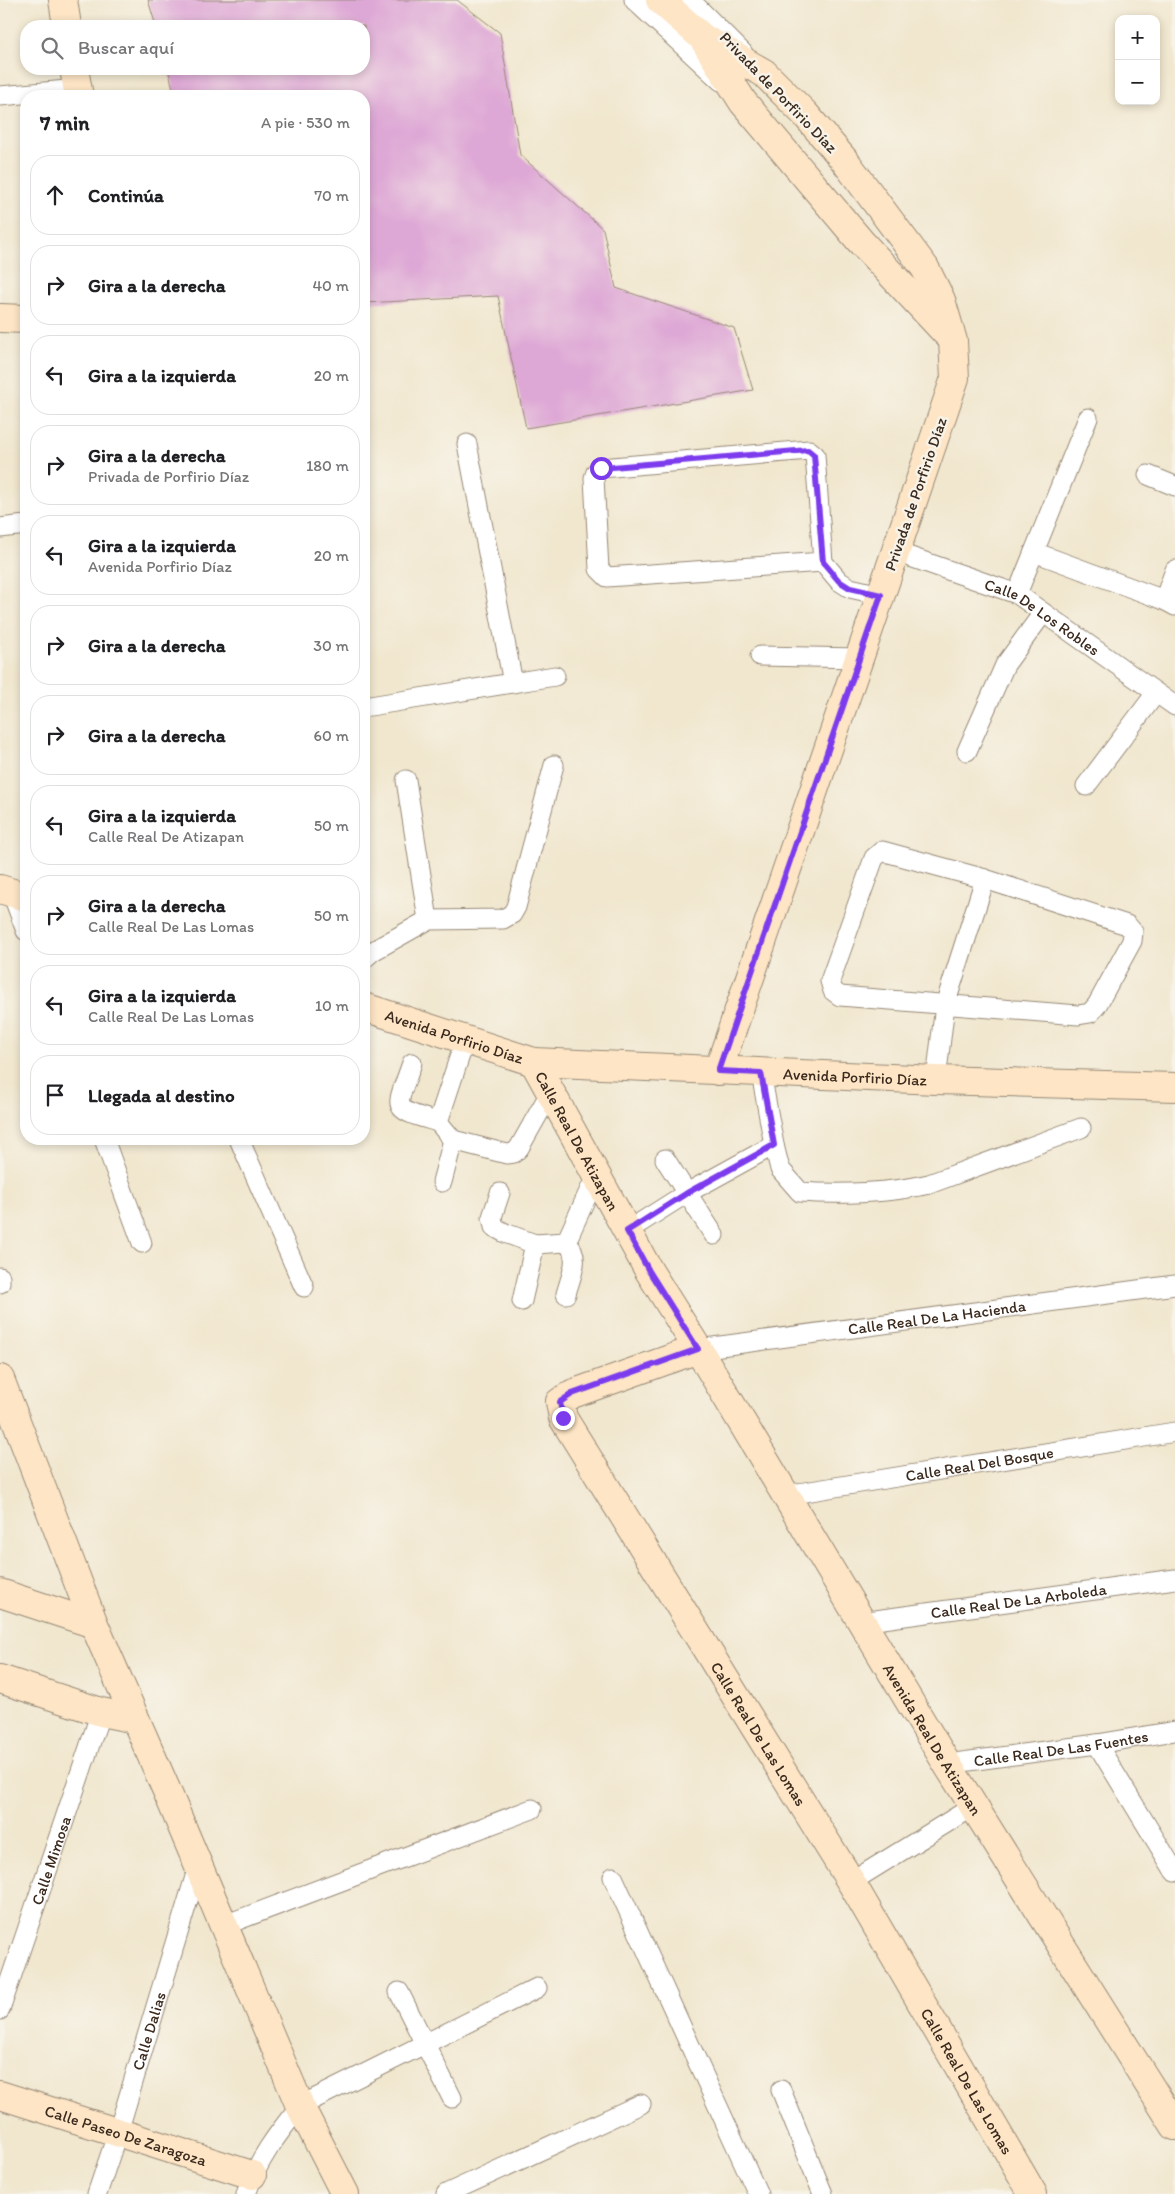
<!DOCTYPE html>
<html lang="es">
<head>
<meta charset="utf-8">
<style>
	:root { --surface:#fff; --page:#f6f6f6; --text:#202124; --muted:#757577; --line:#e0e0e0 }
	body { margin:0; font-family:Itim,sans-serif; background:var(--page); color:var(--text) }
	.controls { position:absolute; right:15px; top:15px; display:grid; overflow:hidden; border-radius:10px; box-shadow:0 2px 8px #0003 }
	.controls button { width:45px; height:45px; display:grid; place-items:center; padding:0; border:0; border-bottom:1px solid var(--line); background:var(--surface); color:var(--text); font:25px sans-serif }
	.stop { position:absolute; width:15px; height:15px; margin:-11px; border:4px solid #7c3aed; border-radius:50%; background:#fff }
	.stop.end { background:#7c3aed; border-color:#fff; box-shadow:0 1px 5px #0008 }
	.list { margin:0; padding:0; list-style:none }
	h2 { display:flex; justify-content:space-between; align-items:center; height:65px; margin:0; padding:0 20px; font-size:21px }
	h2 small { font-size:16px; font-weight:400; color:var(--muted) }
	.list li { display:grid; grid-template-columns:32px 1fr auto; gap:15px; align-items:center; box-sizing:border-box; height:80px; margin:0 10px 10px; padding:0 10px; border:1px solid var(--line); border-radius:20px }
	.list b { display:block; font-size:19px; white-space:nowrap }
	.list p { margin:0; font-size:16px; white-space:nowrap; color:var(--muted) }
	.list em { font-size:16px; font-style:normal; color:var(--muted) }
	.icon { flex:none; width:28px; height:28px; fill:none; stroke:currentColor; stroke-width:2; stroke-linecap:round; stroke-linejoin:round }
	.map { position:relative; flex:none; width:1175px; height:2194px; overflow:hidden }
	.search { position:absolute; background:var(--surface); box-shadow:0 2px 8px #0003; left:20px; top:20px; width:350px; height:55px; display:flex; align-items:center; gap:12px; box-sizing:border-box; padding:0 18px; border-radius:20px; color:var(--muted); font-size:19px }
	.panel { position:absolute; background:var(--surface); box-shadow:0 2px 8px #0003; left:20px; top:90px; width:350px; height:1055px; border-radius:20px }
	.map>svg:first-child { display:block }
	.building { fill:#dea8d6 }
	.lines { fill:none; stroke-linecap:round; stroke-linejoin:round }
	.street-casing { stroke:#968876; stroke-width:21 }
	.secondary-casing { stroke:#968876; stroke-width:30 }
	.street { stroke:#fff; stroke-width:19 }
	.secondary { stroke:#fde5c5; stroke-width:28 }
	.route { stroke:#7c3aed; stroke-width:6 }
	.labels { text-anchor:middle; stroke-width:5; stroke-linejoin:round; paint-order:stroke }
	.street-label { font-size:16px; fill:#3b2a1e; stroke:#f7f3e8 }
</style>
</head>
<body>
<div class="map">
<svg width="1175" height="2194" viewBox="0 0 1175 2194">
	<rect width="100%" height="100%" fill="#f7f3e8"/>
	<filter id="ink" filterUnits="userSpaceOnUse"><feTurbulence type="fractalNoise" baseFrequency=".02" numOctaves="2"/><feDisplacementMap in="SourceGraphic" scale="10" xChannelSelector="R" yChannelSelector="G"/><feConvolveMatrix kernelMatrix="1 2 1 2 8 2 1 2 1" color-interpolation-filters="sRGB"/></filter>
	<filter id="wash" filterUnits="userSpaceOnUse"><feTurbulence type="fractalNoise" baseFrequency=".0096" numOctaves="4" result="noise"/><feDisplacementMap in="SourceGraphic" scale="20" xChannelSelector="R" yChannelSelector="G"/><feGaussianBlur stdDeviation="1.12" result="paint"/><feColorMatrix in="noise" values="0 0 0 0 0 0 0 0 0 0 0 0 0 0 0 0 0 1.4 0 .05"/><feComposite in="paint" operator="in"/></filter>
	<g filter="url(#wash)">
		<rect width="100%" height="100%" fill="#f1e7cf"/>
		<g id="blocks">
			<!-- building -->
			<path class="building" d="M148,0H457L500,33L520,155L603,229L616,288L734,328L753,390L526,428L498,296L364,303V96H175L168,69H364V26H156Z"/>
		</g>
	</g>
	<g filter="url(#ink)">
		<use href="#blocks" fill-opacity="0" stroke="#968876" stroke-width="1"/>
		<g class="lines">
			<defs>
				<g id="street">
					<path d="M634,0L721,81"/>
					<path d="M690,0L743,53"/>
					<path d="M0,96L78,89"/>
					<path d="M467,444L513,683"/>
					<path d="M1148,475L1175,486"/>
					<path d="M0,528L26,525"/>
					<path id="s1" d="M896,552L1017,594L1175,706"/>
					<path d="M1034,552L1164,600L1175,606"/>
					<path d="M823,562L607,577L599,569L594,478L596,472L601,468L809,450L815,455L823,562L839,581L850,588L881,595"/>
					<path d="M1017,594L1088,418"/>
					<path d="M1164,600L1175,570"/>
					<path d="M760,656L859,658"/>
					<path d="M364,707L555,676"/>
					<path d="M967,751L1005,665L1043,613"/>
					<path d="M1086,786L1156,693"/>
					<path d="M882,851L985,879L1127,925L1133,932L1132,941L1097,1005L1090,1013L1078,1015L840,996L833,991L830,981L874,858Z"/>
					<path d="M12,893L26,931"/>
					<path d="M428,920L503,919L512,914L516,907L554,765"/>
					<path d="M364,959L373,951L428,920L406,780"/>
					<path d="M465,1040L438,1122L453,1140L507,1154L514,1153L519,1148L550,1093"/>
					<path d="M412,1063C396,1110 388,1108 438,1122"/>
					<path d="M761,1073L774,1145L780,1169L800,1192C839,1195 891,1193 929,1184L1081,1128"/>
					<path d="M936,1080L945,1005L985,879"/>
					<path d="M104,1139L142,1243"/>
					<path d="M239,1139L304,1287"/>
					<path d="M665,1159L714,1235"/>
					<path d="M442,1182L453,1140"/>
					<path d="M500,1193L492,1217L494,1227L505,1233L535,1244"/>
					<path d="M627,1231L687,1193L774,1145"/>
					<path d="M0,1277V1283"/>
					<path d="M566,1294C571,1275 582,1256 566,1242L596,1176"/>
					<path d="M522,1301L535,1244L566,1242"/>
					<path id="s2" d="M698,1349L1175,1285"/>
					<path id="s3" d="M786,1495L1175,1432"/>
					<path id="s4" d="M861,1622L1175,1579"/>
					<path d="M1097,1744L1175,1872"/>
					<path id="s5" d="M947,1764L1097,1744L1175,1731"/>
					<path d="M613,1877L758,2194"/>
					<path d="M851,1882L974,1806"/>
					<path d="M222,1926L532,1809"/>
					<path d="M399,1992L452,2098"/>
					<path id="s6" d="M0,2010L101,1712"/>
					<path d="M781,2090L823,2194"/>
					<path id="s7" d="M97,2194L118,2132L198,1867"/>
					<path d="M246,2194C257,2161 278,2133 300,2106L537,1988"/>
					<path d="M446,2194L641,2104"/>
				</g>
				<g id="secondary">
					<path d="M63,0L67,26"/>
					<path d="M660,0L703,38L764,73L805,114L845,161L925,268L941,300L953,341L955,378L718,1071"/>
					<path d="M704,40L743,102L861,242L947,334"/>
					<path d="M74,69L79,96"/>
					<path d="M0,318L26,319"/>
					<path d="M0,889L26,897"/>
					<path id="s8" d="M364,1007L534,1062L936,1080L1175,1087"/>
					<path id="s9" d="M534,1062L649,1271L698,1349L947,1764L1175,2126"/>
					<path id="s10" d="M698,1349L572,1394L560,1402L563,1418L851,1882L1033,2194"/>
					<path d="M0,1379L94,1624L166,1789L300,2106L345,2194"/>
					<path d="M0,1593L94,1624"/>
					<path d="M0,1679L101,1712L135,1719"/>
					<path id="s11" d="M0,2095L252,2175"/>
				</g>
			</defs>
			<!-- street casing -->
			<use href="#street" class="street-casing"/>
			<!-- secondary casing -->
			<use href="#secondary" class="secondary-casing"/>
			<!-- street -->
			<use href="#street" class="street"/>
			<!-- secondary -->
			<use href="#secondary" class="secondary"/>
		</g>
	</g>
	<g class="lines" filter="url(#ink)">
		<!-- route -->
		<path class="route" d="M563,1418L560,1402L572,1394L698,1349L649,1271L627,1231L687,1193L774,1145L761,1073L718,1071L881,595L850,588L839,581L823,562L814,455L808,450L601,468"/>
	</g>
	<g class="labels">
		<!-- street labels -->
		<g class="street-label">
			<text transform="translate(779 92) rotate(46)" y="6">Privada de Porfirio Díaz</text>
			<text transform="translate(915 494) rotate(-71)" y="6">Privada de Porfirio Díaz</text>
			<text dy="6" stroke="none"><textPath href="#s1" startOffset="161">Calle De Los Robles</textPath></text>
			<text dy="6" stroke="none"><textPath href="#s8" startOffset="95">Avenida Porfirio Díaz</textPath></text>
			<text dy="6" stroke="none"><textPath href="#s8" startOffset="500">Avenida Porfirio Díaz</textPath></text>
			<text dy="6" stroke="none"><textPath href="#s9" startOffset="90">Calle Real De Atizapan</textPath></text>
			<text dy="6" stroke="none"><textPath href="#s2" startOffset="241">Calle Real De La Hacienda</textPath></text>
			<text dy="6" stroke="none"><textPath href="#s3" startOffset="196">Calle Real Del Bosque</textPath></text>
			<text dy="6" stroke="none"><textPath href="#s4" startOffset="159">Calle Real De La Arboleda</textPath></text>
			<text dy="6" stroke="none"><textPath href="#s10" startOffset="536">Calle Real De Las Lomas</textPath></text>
			<text dy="6" stroke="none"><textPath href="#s9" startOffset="786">Avenida Real De Atizapan</textPath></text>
			<text dy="6" stroke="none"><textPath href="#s5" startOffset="115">Calle Real De Las Fuentes</textPath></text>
			<text dy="6" stroke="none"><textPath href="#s6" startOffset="158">Calle Mimosa</textPath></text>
			<text dy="6" stroke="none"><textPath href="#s7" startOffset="171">Calle Dalias</textPath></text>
			<text dy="6" stroke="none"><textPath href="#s10" startOffset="941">Calle Real De Las Lomas</textPath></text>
			<text dy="6" stroke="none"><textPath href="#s11" startOffset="132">Calle Paseo De Zaragoza</textPath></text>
		</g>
	</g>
</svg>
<div class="controls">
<button>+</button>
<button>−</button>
</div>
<div class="stop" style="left:601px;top:468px"></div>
<div class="stop end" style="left:563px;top:1418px"></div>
<div class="search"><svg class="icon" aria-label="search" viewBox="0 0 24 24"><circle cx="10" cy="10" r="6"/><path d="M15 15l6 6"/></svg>Buscar aquí</div>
<section class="panel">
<h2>7 min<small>A pie · 530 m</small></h2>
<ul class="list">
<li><svg class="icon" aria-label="ahead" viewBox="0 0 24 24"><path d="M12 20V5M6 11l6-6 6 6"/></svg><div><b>Continúa</b></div><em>70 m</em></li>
<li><svg class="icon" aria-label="right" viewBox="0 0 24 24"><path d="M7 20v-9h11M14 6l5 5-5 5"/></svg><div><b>Gira a la derecha</b></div><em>40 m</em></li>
<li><svg class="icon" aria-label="left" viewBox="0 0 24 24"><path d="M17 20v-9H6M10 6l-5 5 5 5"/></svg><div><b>Gira a la izquierda</b></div><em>20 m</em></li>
<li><svg class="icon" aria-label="right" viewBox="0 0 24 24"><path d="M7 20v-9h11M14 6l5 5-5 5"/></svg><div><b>Gira a la derecha</b><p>Privada de Porfirio Díaz</p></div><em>180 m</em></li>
<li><svg class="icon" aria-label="left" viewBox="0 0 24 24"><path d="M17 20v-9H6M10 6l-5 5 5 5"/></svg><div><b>Gira a la izquierda</b><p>Avenida Porfirio Díaz</p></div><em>20 m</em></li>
<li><svg class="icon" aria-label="right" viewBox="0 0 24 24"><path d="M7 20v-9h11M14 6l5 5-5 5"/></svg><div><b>Gira a la derecha</b></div><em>30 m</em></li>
<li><svg class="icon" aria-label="right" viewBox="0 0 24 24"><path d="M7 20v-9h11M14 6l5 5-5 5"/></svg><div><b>Gira a la derecha</b></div><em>60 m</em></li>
<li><svg class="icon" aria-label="left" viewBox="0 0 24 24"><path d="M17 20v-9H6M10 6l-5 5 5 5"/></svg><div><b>Gira a la izquierda</b><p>Calle Real De Atizapan</p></div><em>50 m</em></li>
<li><svg class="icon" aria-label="right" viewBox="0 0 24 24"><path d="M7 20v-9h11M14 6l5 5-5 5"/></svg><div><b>Gira a la derecha</b><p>Calle Real De Las Lomas</p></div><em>50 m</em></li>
<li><svg class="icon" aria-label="left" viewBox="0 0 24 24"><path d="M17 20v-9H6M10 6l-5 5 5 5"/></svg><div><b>Gira a la izquierda</b><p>Calle Real De Las Lomas</p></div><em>10 m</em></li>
<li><svg class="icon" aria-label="arrive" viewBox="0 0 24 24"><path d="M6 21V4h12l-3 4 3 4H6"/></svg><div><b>Llegada al destino</b></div></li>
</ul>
</section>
</div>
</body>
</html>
